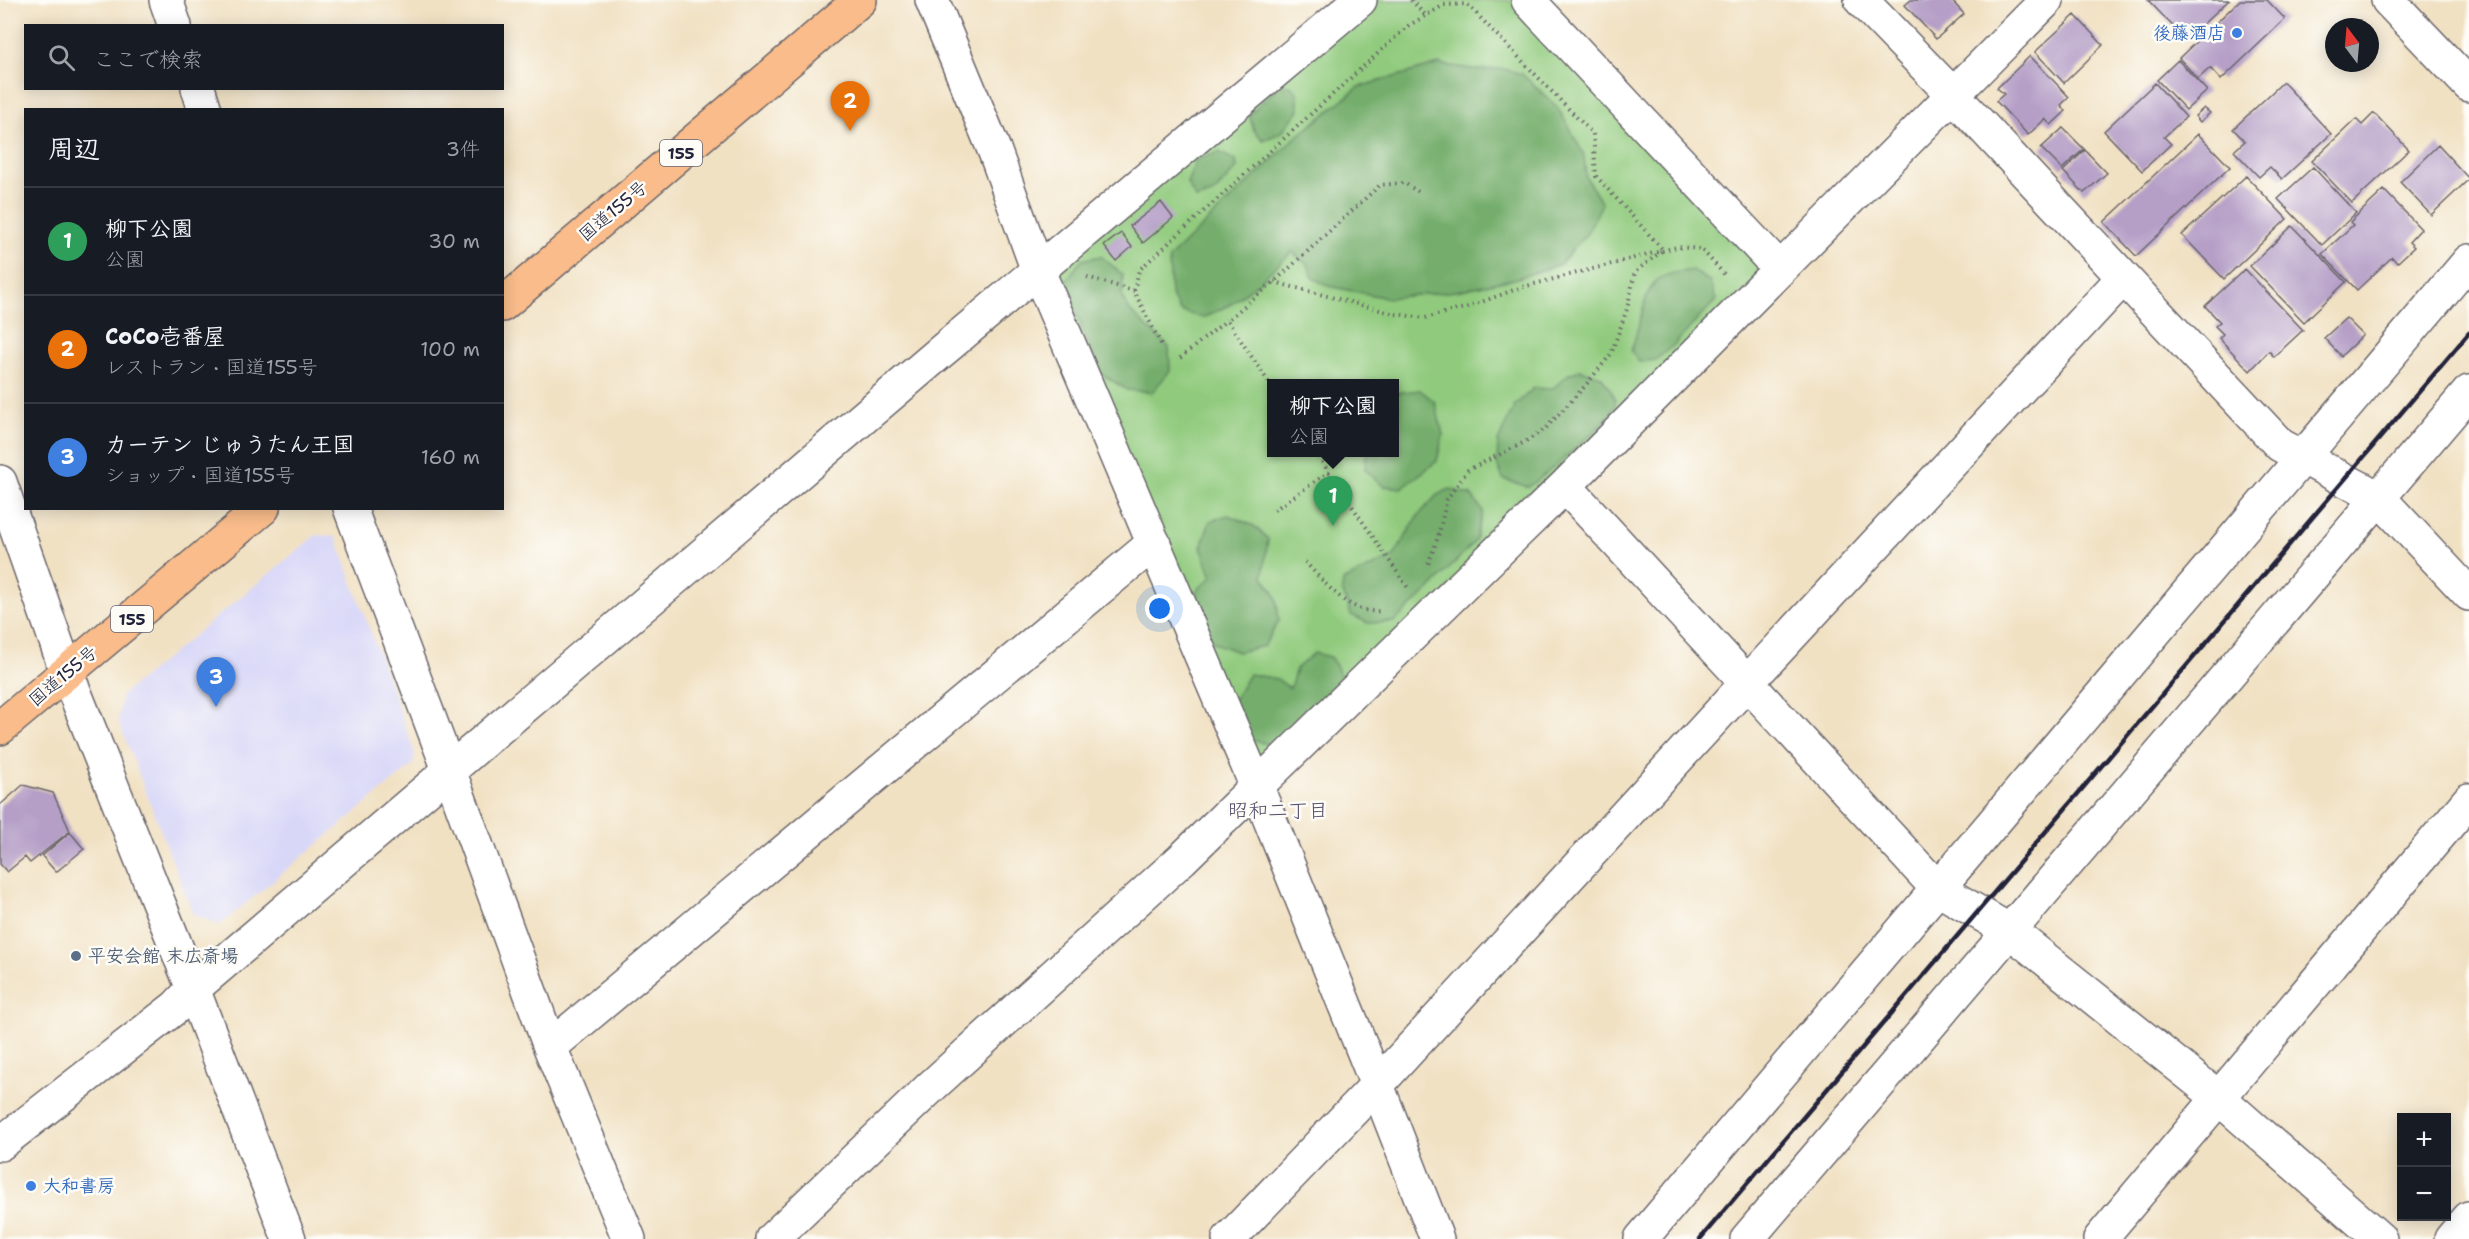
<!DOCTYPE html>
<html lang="ja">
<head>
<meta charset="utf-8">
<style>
	:root { --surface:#171b24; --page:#20242c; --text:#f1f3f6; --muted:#9ea1a6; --line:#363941; --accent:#1f6fb2 }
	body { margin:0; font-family:"Shantell Sans","Klee One",sans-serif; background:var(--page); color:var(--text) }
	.controls { position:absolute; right:18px; bottom:18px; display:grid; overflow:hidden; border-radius:0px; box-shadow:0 3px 15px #0003 }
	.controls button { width:54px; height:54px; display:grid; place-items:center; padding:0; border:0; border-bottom:2px solid var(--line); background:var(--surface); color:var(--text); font:30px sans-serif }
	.compass { position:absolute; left:2325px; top:18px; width:54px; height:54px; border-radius:50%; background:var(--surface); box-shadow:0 3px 15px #0003; rotate:344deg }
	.you { position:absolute; left:1160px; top:609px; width:21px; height:21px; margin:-15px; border:4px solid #fff; border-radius:50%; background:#1a73e8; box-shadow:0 0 0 9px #1a73e833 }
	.badge { display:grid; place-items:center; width:39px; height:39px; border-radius:50%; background:var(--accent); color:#fff; font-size:20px; font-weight:700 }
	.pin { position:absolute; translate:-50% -50px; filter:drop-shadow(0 2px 3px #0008) }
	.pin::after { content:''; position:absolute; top:32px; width:21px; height:18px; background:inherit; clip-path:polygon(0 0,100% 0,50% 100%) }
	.popup { position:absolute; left:1267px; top:379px; width:132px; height:78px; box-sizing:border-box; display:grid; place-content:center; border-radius:0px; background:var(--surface); filter:drop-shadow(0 2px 4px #0005); font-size:20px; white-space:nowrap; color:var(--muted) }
	.popup b { font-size:22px; color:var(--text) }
	.popup::after { content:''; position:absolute; left:50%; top:100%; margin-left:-12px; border:12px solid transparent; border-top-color:var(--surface) }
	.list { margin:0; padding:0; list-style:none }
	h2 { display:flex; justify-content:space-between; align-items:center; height:78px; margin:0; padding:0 24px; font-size:26px }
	h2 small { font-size:20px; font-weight:400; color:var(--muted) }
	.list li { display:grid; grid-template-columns:39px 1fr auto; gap:18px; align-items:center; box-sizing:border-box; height:108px; padding:0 24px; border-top:2px solid var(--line) }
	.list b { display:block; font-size:22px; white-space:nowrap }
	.list p { margin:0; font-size:20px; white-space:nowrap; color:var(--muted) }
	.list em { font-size:20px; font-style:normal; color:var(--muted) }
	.icon { flex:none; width:33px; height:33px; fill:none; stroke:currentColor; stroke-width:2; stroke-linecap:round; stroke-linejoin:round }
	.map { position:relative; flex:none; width:2469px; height:1239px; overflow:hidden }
	.search { position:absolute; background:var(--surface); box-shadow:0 3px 15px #0003; left:24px; top:24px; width:480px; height:66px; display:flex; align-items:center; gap:15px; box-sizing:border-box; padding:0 21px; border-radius:0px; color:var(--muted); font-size:22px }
	.panel { position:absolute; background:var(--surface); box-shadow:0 3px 15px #0003; left:24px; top:108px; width:480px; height:402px; border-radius:0px }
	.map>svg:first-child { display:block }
	.built { fill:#d8d7f8 }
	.green { fill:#90ca7d; stroke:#59765c; stroke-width:1.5; fill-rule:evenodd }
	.forest { fill:#74ae6c; stroke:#4b6854; stroke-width:1.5 }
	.building { fill:#b59fc7 }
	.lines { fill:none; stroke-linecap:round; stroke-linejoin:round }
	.minor-casing { stroke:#6a656b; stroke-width:36 }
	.highway-casing { stroke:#6a656b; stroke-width:36 }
	.path { stroke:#6a656b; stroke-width:4; stroke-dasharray:1.5 4.5; stroke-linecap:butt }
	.minor { stroke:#fff; stroke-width:33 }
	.highway { stroke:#f9bc8a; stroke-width:33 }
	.rail { stroke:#22223b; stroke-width:4.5 }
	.shop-dot { fill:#3f7fe0; stroke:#fdfcf7; stroke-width:2 }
	.service-dot { fill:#5c6f8a; stroke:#fdfcf7; stroke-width:2 }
	.labels { text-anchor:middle; stroke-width:5; stroke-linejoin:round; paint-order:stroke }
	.shield { fill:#fdfcf7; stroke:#646373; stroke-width:1.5 }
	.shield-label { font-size:16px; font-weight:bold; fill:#22223b }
	.shop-label { font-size:18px; font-weight:bold; fill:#366cbe; stroke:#fdfcf7; text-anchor:end }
	.street-label { font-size:18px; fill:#22223b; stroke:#fdfcf7 }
	.service-label { font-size:18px; font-weight:bold; fill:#4e5e75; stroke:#fdfcf7; text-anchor:start }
	.neighbourhood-label { font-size:20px; fill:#554e6c; stroke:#fdfcf7 }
</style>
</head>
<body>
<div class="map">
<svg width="2469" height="1239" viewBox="0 0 2469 1239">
	<rect width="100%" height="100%" fill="#fdfcf7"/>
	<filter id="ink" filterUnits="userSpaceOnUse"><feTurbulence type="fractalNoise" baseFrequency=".0167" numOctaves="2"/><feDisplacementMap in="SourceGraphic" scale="12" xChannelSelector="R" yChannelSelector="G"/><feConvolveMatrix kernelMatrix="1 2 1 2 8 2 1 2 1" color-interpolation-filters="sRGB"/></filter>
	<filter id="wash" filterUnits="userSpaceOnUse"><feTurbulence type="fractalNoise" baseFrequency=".008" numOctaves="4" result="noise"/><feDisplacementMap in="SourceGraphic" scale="24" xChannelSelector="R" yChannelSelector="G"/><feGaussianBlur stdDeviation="1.35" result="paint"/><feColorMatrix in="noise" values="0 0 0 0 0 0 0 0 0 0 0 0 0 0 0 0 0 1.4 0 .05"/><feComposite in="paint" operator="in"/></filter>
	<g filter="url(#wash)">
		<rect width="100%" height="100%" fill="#f1e1c3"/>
		<!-- built -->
		<path class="built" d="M316,535L336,537L415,753L413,765L220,925L193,914L118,720L122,695Z"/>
		<!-- green -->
		<path class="green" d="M1371,0H1520L1772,270L1258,777L1047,274ZM1272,384H1394V452H1272Z"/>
		<!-- forest -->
		<path class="forest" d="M1439,64L1478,70L1504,69L1522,74L1558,108L1584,155L1586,177L1602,204L1587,233L1560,264L1518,278L1456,291L1388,298L1328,286L1313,278L1308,265L1292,252L1259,282L1231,304L1203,318L1180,311L1171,294L1169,258L1295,138L1359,87Z
			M1289,85L1297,92L1299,110L1281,133L1263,140L1254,130L1249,115L1279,86Z
			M1219,152L1236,161L1237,168L1214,193L1196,199L1187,183L1196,160Z
			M1101,256L1123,275L1122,297L1130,311L1169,347L1170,371L1152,392L1127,390L1100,373L1064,283L1082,260Z
			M1692,270L1709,281L1716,300L1674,345L1655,360L1639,362L1631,351C1638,334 1644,291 1656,281C1665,273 1681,272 1692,270Z
			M1580,370L1601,376C1606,384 1617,395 1615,405C1611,422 1544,476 1528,487L1503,479L1497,464L1498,441L1515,405L1534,388L1552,389L1569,374Z
			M1420,390L1435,402L1443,435L1437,461L1402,488L1383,486L1365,469L1366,453L1394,452L1395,393Z
			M1450,489L1471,495L1483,511L1475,541L1428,591L1394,622L1368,623L1351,615L1342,590L1343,581L1394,556L1418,516L1437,495Z
			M1228,515L1254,526L1268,539L1263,576L1276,596L1279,621L1264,646L1238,652L1217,644L1199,633L1187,603L1198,589L1212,577L1201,547L1210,521Z
			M1314,653L1330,657L1337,667L1345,689L1289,745L1267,744L1247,739L1232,703L1249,674L1277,679L1290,688L1296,669Z"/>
		<g id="blocks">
			<!-- building -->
			<path class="building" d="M1911,0H1951L1964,14L1936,39L1905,5Z
				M2148,0H2229L2186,40Z
				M2240,0H2267L2285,19L2221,80L2210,68L2198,79L2179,58Z
				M2075,15L2103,45L2064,83L2035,52Z
				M2030,56L2069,97L2061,105L2066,111L2051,125L2045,119L2028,135L1996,101L2004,94L1997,88Z
				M2178,60L2207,91L2186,110L2157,80Z
				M2283,82L2331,134L2282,179L2270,167L2259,177L2234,151L2245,141L2233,129Z
				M2155,83L2186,117L2164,137L2171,144L2142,171L2104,131Z
				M2204,108L2210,113L2200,122L2195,116Z
				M2374,113L2409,150L2352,203L2312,161L2356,119L2362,125Z
				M2063,128L2084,149L2062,169L2041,148Z
				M2198,134L2230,167L2136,256L2104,222Z
				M2438,145L2469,179L2431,215L2400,182Z
				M2085,150L2107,173L2084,193L2063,171Z
				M2313,167L2356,213L2322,245L2278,199Z
				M2246,176L2287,219L2224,279L2182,235Z
				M2384,190L2421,229L2409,242L2414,247L2397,263L2392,257L2357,290L2322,254L2353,225L2350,222Z
				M1161,202L1173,218L1143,243L1130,226Z
				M2292,226L2346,282L2304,322L2250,266Z
				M1121,233L1132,247L1116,261L1104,246Z
				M2245,269L2303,330L2274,357L2269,351L2250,371L2219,338L2223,334L2215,326L2220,322L2205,306Z
				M2346,318L2363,335L2341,356L2324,338Z
				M23,785L53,793L70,831L30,863L25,857L7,872L0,864V805Z
				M70,832L84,849L56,872L42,856Z"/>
		</g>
	</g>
	<g filter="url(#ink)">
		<use href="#blocks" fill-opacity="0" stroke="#6a656b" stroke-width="1.5"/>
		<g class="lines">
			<defs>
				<path id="minor" d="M166,0L175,26
					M932,0L995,152L1038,271L1256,785L1377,1085L1437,1239
					M1528,0L1780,269
					M1861,0L1953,95L2280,445L2379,498L2469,594
					M2388,0L2469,85
					M198,88L205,110
					M0,482L67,673L193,989L289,1239
					M1565,486L1938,889L2010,931L2219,1098L2380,1239
					M350,508L449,770L550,1047L629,1239
					M550,1047L1154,543
					M0,1144L176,1007L193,989L937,355L1360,0
					M772,1239L933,1085L1182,859L1565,486L2047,0
					M1229,1239L1377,1085L1746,684L2123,278
					M1641,1239L2469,261
					M1747,1239L2469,392
					M2100,1239L2469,800
					M2451,1239L2469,1218"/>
				<path id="highway" d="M502,305L860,0
					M0,728L263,508"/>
			</defs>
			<!-- minor casing -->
			<use href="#minor" class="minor-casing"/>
			<!-- highway casing -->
			<use href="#highway" class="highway-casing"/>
			<!-- path -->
			<path class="path" d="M1411,0L1426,16
				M1087,277L1134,291
				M1274,282L1395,314L1425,318L1468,307L1519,288L1677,247L1701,249L1724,274
				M1161,344L1134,291L1139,270L1408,26L1444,5L1467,4L1593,134L1596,176L1663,250L1635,272L1627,309L1611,354L1585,386L1546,428L1525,442L1468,470L1447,499L1438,537L1427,567
				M1180,358L1227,320
				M1272,387L1227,320L1274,282L1380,185L1404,183L1422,194
				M1315,452L1408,588
				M1274,510L1329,472
				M1305,562C1327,584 1348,615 1382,611"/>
			<!-- minor -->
			<use href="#minor" class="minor"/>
			<!-- highway -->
			<use href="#highway" class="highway"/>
			<!-- rail -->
			<path class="rail" d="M1700,1239L2469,333"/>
		</g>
	</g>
	<!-- markers -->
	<g class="shop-dot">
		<circle cx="2237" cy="33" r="6"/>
		<circle cx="31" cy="1186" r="6"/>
	</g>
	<circle class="service-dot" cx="76" cy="956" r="6"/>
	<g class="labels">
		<!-- shield labels -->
		<g class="shield">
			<rect x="660" y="140" width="42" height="26" rx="4.5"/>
			<rect x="111" y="606" width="42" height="26" rx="4.5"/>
		</g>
		<g class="shield-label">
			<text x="681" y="159">155</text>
			<text x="132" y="625">155</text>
		</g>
		<!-- shop labels -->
		<g class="shop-label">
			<text x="2225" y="39">後藤酒店</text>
			<text x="43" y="1192" text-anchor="start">大和書房</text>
		</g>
		<!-- street labels -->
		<g class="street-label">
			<text transform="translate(613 211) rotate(-40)" y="6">国道155号</text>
			<text transform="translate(63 676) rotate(-40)" y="6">国道155号</text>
		</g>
		<!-- service labels -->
		<g class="service-label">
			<text x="88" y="962">平安会館 末広斎場</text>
		</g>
		<!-- neighbourhood labels -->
		<g class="neighbourhood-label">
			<text x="1278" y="817">昭和二丁目</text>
		</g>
	</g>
</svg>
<div class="controls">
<button>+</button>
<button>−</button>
</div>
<svg class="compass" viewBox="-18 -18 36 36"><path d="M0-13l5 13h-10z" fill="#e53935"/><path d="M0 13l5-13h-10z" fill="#9ea1a6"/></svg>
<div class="you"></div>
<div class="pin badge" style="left:1333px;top:526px;background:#2e9e5b">1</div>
<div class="popup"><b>柳下公園</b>公園</div>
<div class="pin badge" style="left:850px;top:131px;background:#e8710a">2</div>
<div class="pin badge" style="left:216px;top:707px;background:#3f7fe0">3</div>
<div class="search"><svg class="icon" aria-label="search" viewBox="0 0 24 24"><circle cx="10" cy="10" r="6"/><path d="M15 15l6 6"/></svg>ここで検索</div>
<section class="panel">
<h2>周辺<small>3件</small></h2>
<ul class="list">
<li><span class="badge" style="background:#2e9e5b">1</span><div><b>柳下公園</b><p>公園</p></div><em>30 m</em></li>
<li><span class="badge" style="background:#e8710a">2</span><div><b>CoCo壱番屋</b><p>レストラン · 国道155号</p></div><em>100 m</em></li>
<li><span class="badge" style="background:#3f7fe0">3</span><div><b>カーテン じゅうたん王国</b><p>ショップ · 国道155号</p></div><em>160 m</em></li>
</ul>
</section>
</div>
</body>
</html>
